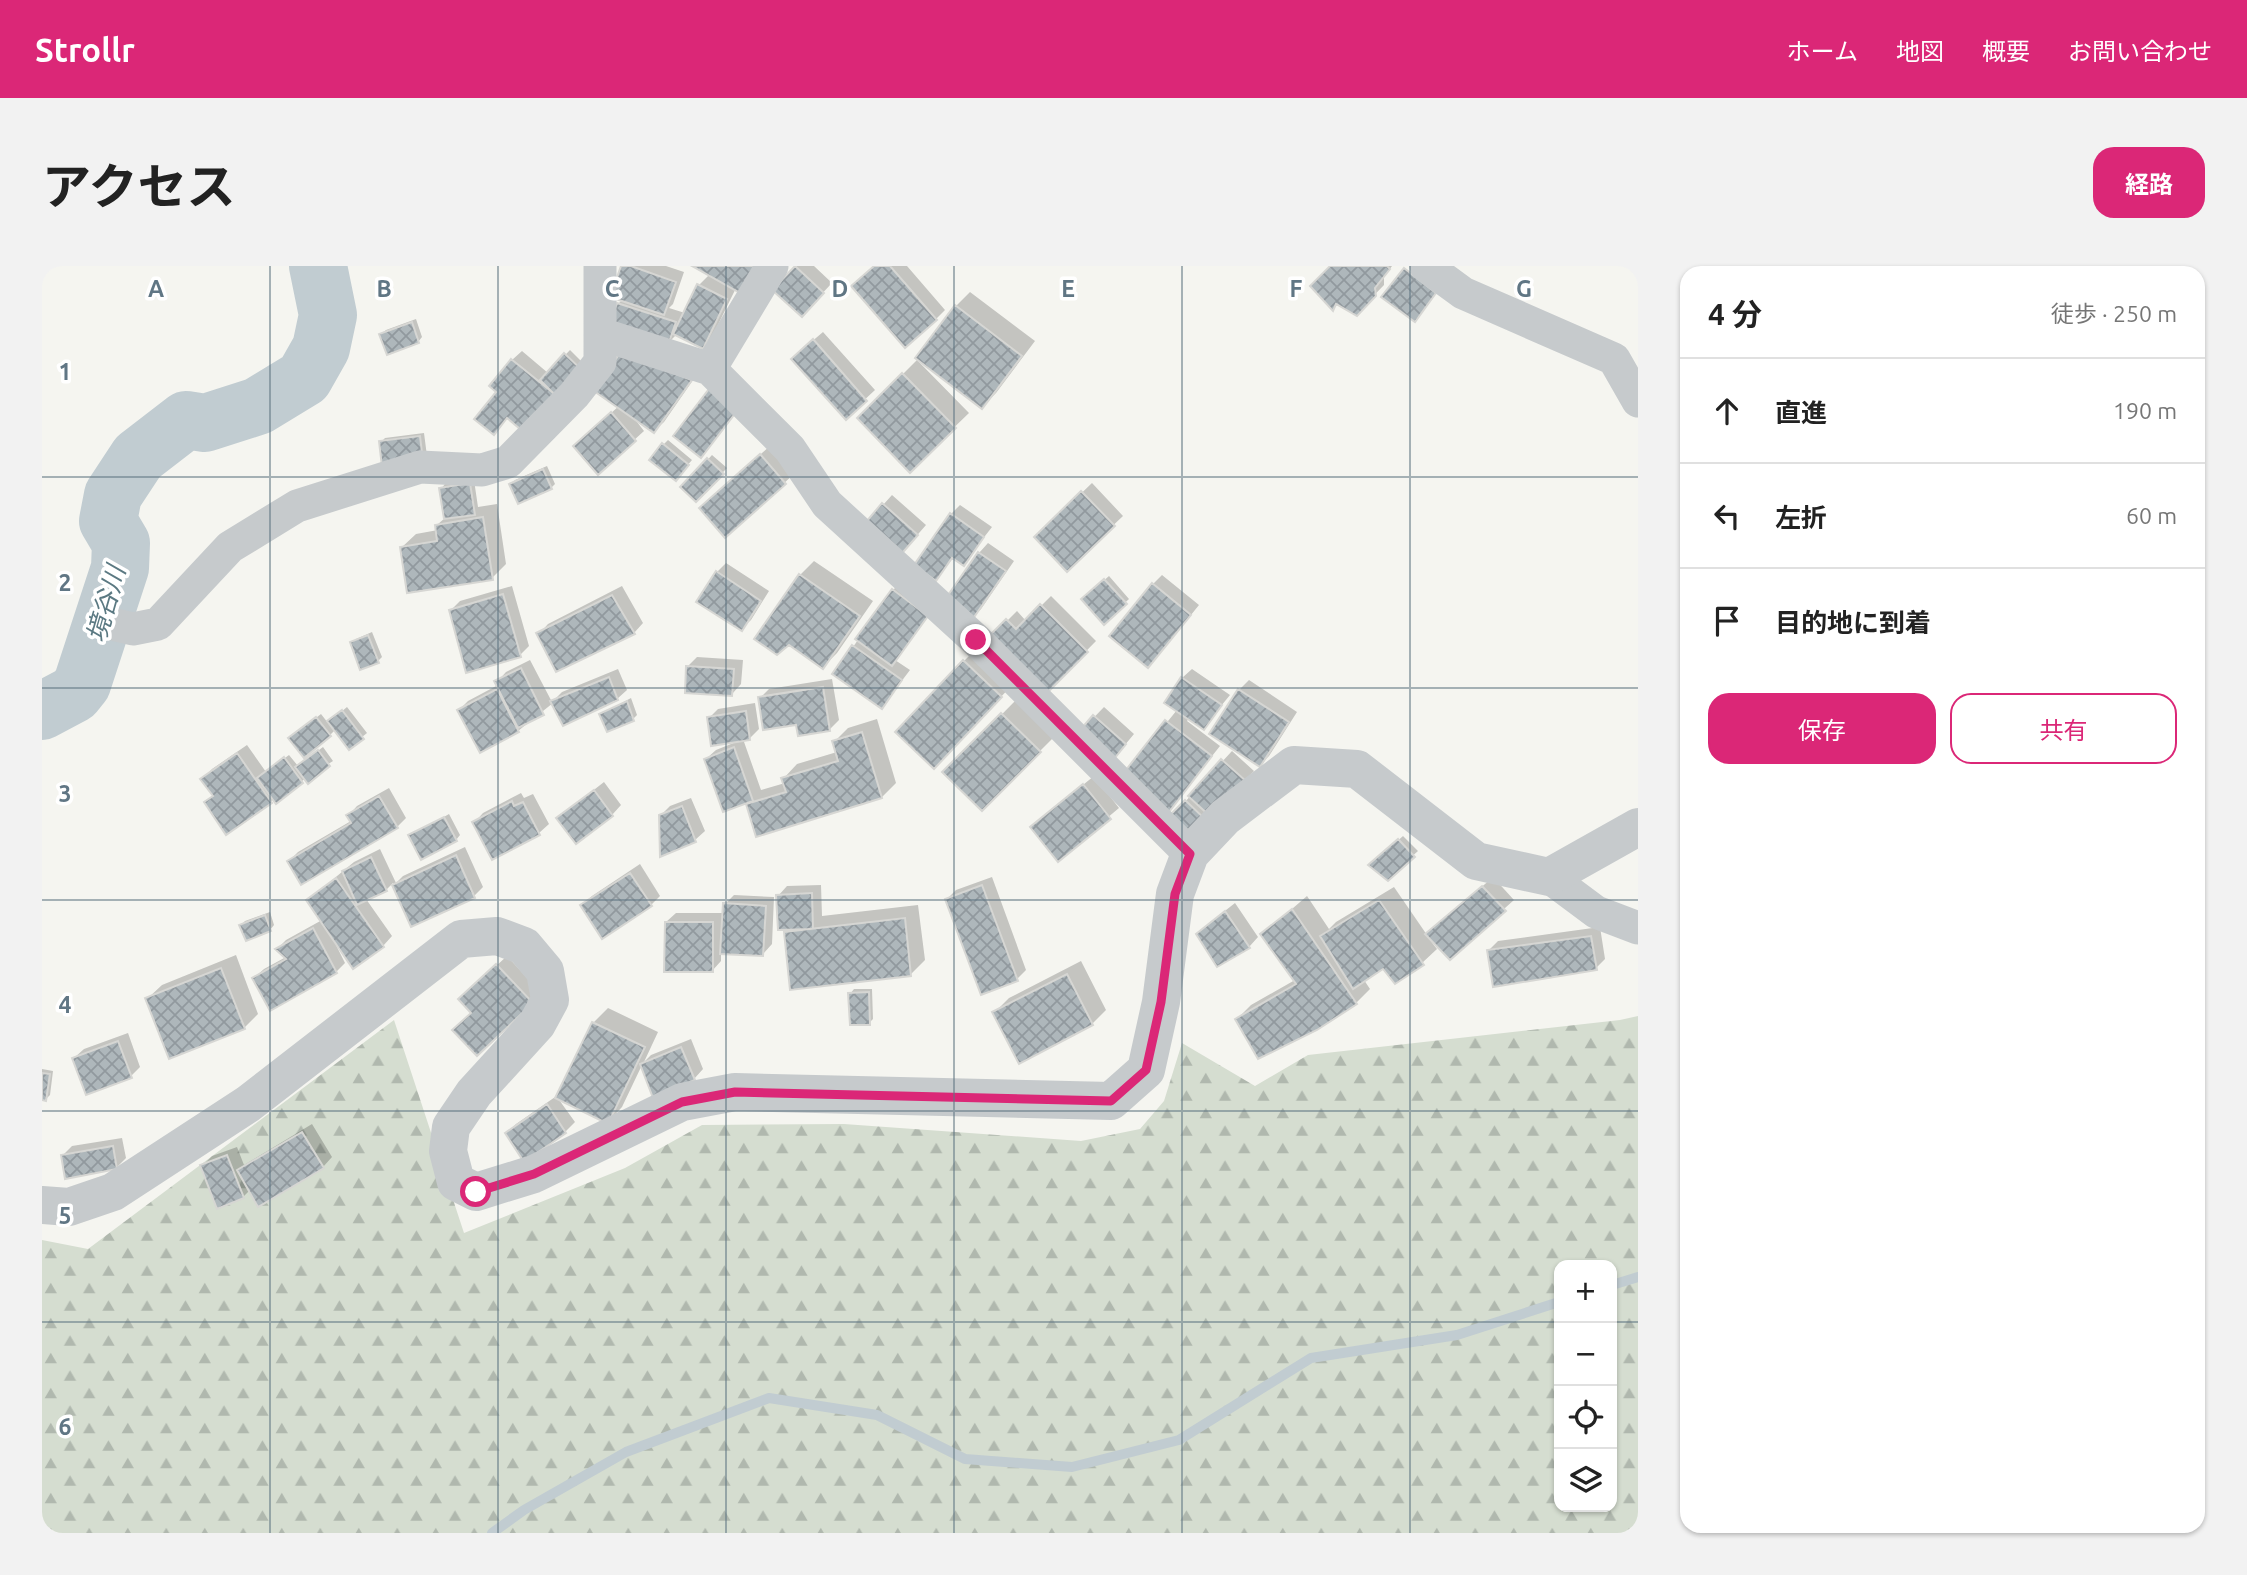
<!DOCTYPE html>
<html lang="ja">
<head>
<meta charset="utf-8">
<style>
	:root { --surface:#fff; --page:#f2f2f2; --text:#222; --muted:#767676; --line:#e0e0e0; --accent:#db2777 }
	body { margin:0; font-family:Ubuntu,"Noto Sans JP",sans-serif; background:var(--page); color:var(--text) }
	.controls { position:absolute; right:21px; bottom:21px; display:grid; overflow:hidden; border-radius:14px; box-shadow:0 2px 5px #0004 }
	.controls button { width:63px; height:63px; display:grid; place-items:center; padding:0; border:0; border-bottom:2px solid var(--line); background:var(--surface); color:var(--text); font:35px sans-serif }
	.stop { position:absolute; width:21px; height:21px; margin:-16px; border:5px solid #db2777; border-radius:50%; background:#fff }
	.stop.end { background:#db2777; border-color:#fff; box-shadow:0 2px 7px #0008 }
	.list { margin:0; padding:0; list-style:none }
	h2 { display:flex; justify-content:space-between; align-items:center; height:91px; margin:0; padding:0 28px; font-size:30px }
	h2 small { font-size:23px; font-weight:400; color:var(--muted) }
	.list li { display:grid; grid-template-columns:46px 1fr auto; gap:21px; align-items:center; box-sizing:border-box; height:105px; padding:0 28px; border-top:2px solid var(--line) }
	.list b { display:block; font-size:26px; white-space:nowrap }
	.list em { font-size:23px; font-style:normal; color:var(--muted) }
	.actions { display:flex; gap:14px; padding:21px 28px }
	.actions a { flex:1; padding:16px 0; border:2px solid var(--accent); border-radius:21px; text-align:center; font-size:24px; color:var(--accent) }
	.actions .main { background:var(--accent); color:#fff }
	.icon { flex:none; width:38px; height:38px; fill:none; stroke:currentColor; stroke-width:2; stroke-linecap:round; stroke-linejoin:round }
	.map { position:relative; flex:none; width:1596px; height:1267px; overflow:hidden; border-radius:21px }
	header { display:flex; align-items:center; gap:42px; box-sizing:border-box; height:98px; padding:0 35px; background:var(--accent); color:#fff }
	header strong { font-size:33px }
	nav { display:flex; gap:38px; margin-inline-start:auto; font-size:24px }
	.intro { display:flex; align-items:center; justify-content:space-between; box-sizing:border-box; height:168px; padding:0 42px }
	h1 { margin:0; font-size:49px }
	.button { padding:18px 32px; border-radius:21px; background:var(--accent); color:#fff; font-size:24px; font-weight:700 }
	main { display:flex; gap:42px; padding:0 42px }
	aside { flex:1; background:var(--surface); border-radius:21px; box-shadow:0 2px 5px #0004 }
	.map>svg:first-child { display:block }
	.forest { fill:url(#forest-firs); fill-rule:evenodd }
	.shadow { fill:#0003 }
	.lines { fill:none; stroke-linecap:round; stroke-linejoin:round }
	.stream { stroke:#c1ccd1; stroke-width:10 }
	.river { stroke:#c1ccd1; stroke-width:58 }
	.building { fill:url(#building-cross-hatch); stroke:#d6d6d3; stroke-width:2 }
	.minor { stroke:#c6cacc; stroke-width:33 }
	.tertiary { stroke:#c6cacc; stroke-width:38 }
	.route { stroke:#db2777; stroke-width:9 }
	.grid { fill:none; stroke:#607684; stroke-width:2; stroke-opacity:0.55 }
	.labels { text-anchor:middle; stroke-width:7; stroke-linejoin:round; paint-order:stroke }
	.water-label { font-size:26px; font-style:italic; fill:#5b7982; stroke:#fff }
	.grid-label { font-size:23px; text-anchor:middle; font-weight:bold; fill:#607684; stroke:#fff; stroke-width:7; stroke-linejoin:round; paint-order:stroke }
</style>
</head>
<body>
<header>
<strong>Strollr</strong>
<nav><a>ホーム</a><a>地図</a><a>概要</a><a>お問い合わせ</a></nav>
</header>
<div class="intro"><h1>アクセス</h1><a class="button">経路</a></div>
<main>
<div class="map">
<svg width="1596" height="1267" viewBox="0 0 1596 1267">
	<defs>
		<pattern id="forest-firs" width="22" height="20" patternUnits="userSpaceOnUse" patternTransform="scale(1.75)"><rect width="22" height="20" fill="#d5ddd0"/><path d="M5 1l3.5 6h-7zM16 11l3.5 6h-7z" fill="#b0b8ae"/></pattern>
		<pattern id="building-cross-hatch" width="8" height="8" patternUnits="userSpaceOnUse" patternTransform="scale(1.75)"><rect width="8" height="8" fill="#aeb7bb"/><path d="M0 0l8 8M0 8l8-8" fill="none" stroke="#91999e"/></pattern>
	</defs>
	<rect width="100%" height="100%" fill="#f5f5f0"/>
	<!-- forest -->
	<path class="forest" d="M1596,750V1267H0V974L46,983L352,754L422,967L583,902L660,859L802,858L1039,875L1098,863L1122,835L1140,777L1213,820L1266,789L1578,754ZM1517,999H1570V1241H1517Z"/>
	<!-- shadow -->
	<path class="shadow" d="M581,0H624L642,6L631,38L627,42L643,47L657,19L667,9L652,0L694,22L670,71L661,80L635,68L626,77L576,38L581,33Z
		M755,0H772L790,17L760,49L732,24Z
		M833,0H865L903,44L894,53Z
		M1290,0H1350L1342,11V19L1314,48L1296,37L1291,42Z
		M928,26L993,75L954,127L940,141L875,91L914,40Z
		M374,53L380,71L376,76L339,68L344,64Z
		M781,66L833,124L804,151L761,83Z
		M528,84L546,102L518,131L466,151L461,157L457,126L450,120L470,94L480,85L506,107Z
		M875,94L927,147L868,204L817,152Z
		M658,104L622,156L612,165L592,152L602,165L556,207L542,171L577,140Z
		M382,167L385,190L339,176L343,172Z
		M626,174L650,194L638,208L622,178Z
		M728,180L752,208L684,270L668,233Z
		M670,189L685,202L654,234L641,221Z
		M505,200L513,218L509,222L469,218L473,214Z
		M432,214L436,241L455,238L464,298L450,312L359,282L374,268L396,264L395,259L404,251L399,223L403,218Z
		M1050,217L1081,250L1025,303L994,271Z
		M850,229L884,259L864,282L841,239Z
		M918,239L950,261L922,297L912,291L894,312L909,248Z
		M946,277L972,295L939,343L930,352L904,334L937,287Z
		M772,295L831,335L795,387L781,401L747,377L714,372L758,309Z
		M684,297L727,325L709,354L699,363L675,306Z
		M1120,309L1157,339L1115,391L1111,318Z
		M1067,310L1087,333L1062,356L1041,333Z
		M860,315L894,340L853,394L868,404L840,441L811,381L851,324Z
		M470,320L487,380L478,389L409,344L418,335Z
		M580,320L601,357L592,367L497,368L506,358Z
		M1009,330L1054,375L1004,426L949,371L975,345L984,355Z
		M330,366L340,391L336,395L310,377L314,373Z
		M936,381L973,416L906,487L922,395Z
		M655,391L701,394L699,418L690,428L646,400Z
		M488,394L510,436L520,426L576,403L585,424L575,433L511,437L476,465L438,485L417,444L426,435L456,419L455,416L464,406Z
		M1150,403L1188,429L1161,462L1147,452L1145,455L1178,480L1127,544L1082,509L1135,444L1140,412Z
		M790,413L797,454L788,463L718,432L727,423Z
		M1207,414L1255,446L1227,490L1218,499L1169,468L1197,424Z
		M589,432L595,449L591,453L559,448Z
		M974,434L1012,471L940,543L903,506Z
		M713,437L717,463L708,472L701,473L719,524L743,517L741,513L755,498L795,486L792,476L806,462L835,453L854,517L840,531L706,538L711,533L682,544L664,493L674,484L694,476L667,452L676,443Z
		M305,441L325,467L320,471L294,463L288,469L253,468L279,448L286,457Z
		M1062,441L1092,468L1077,486L1036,468Z
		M205,479L224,506L247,489L256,500L281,481L291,495L264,512L234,535L232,532L229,536L164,537L172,529L161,513L170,503Z
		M1190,485L1212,505L1151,570L1130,550Z
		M1052,510L1077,542L1016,593L1000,552Z
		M562,516L579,539L570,549L516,552Z
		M347,522L364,552L355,561L247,595L256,586L309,555L306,550L315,540Z
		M479,527L482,532L491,528L507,558L497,567L451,592L432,557L441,547Z
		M649,532L663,565L653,574L620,588L618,550L628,540Z
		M407,548L418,569L414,574L369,570Z
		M1361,570L1376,585L1346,612L1329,599Z
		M423,581L441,621L432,630L370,659L351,617L344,624L324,633L350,670L341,680L296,677L294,679L303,697L294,706L212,712L222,703L244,691L235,683L244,674L280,654L266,634L312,596L338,583L354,617L361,610Z
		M598,598L618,630L609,639H540L550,630Z
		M950,611L984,704L975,713L905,633L914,624Z
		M1451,611L1472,634L1408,691L1390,672L1388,674L1395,683L1380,697L1341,701L1322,714L1328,723L1314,737L1195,753L1209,739L1253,714L1221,668L1265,630L1287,663L1294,656L1352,621L1385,669Z
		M779,619L780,650L876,639L883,694L869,708L744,667L748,662L736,630L745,620Z
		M692,629L732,631L730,678L721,688L679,686V695L670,705L624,656L634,647H682L683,638Z
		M1193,637L1216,671L1207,681L1165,659Z
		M228,646L232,659L228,664L199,659L203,655Z
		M1558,661L1563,693L1554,702L1447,684L1456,675Z
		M194,689L216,748L202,762L105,733L120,719Z
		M465,690L499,727L490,736L431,746L428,724Z
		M1039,695L1064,744L1050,758L953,746L967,732Z
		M812,723H830L831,753L827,757L808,728Z
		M566,742L616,766L602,796L609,789L649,773L661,803L652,813L600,799L580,841L566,856L515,831L533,856L523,866L483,894L465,867L474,858L516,829L551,757Z
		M86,767L98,801L89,810L32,792L42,783Z
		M0,803L11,805L8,829L4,833L0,832Z
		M270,858L290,891L281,901L208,924L201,931L160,900L170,890L195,881L202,899Z
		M80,872L84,892L74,902L20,890L30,880Z"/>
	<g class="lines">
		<!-- stream -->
		<path class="stream" d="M1570,1019L1596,1011
			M450,1267L482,1244L584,1186L727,1132L835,1149L923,1193L1030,1201L1137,1174L1269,1092L1415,1069L1517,1036"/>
		<!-- river -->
		<path class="river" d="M0,445L32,428L40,418L78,302L79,277L66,255L71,229L96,191L144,154L163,157L216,140L262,112L279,82L286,49L276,0"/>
	</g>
	<!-- building -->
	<path class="building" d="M579,0H589L634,16L622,49L568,31Z
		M650,0H714L700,28Z
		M753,0L782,27L760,51L730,24Z
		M832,0H848L895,54L863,82L809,20Z
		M1288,0H1345L1348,3L1333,22L1334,30L1315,50L1294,38L1291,45L1268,20Z
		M1362,2L1394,27L1373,56L1339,31Z
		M655,18L685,33L661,83L631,68Z
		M575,37L634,56L626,79L567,59Z
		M913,39L980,90L940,143L873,92Z
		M370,56L377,77L345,89L337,68Z
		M771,73L825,135L804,154L749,93Z
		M522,87L543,107L518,134L498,114Z
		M578,87L650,114L612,167L552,125Z
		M469,93L515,130L484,168L465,152L452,169L432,153L454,126L447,120Z
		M860,107L914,162L868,207L815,152Z
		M667,123L695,145L659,192L631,170Z
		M569,146L594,175L556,209L531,180Z
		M378,170L381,196L340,201L337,175Z
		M620,177L647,199L634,215L607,194Z
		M718,188L744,218L683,272L657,242Z
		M665,192L682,208L654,236L638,221Z
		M501,203L510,223L476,238L467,218Z
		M428,217L433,249L402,253L397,222Z
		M1039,225L1073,260L1025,306L992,271Z
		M840,237L876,269L855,293L819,262Z
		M908,247L942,271L922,300L910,292L894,315L872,299Z
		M441,251L451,314L365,327L358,281L395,275L393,259Z
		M936,286L964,305L930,354L902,335Z
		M674,305L719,335L700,365L654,336Z
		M757,308L818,350L781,403L747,379L735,389L712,373Z
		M1062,313L1085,338L1062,359L1039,333Z
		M1110,317L1149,349L1106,402L1067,370Z
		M850,323L886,350L850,400L813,373Z
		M461,328L479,391L424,407L407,344Z
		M570,329L593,368L514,406L494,367Z
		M998,338L1046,386L1004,428L946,371L964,353L974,363Z
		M326,369L337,397L318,404L308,376Z
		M810,379L860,414L840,443L790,408Z
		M921,394L960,431L892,503L853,466Z
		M644,400L692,403L690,430L643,427Z
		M479,402L502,449L476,462L452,415Z
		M567,411L576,434L521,460L508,435Z
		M1139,411L1180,439L1162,464L1122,437Z
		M781,421L788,465L756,470L754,459L721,464L716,431Z
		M455,423L477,466L438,487L415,444Z
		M1196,423L1247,456L1218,501L1167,468Z
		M585,435L592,455L565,466L557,448Z
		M300,444L322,473L307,484L285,455Z
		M704,445L708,474L669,480L665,451Z
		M959,447L999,486L940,545L900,506Z
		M1051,449L1084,478L1068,498L1034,469Z
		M274,451L289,470L262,492L246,472Z
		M1123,454L1170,490L1127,546L1080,509Z
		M820,466L840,532L714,571L704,538L744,526L739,512L796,495L790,475Z
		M692,481L711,535L681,546L662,493Z
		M276,484L288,500L266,518L253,501Z
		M195,487L230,537L184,569L162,536L171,530L158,513Z
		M242,491L261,517L234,538L215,512Z
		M1179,493L1204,515L1170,552L1146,530Z
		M1041,518L1069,553L1016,596L988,561Z
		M552,524L571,550L534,578L514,552Z
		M337,530L356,562L259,619L245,595L309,557L304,549Z
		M1143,534L1166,556L1151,573L1127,550Z
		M470,535L472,540L481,536L498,569L450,594L430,556Z
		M640,540L654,576L618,591L617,549Z
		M402,551L415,575L379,594L366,569Z
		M1356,573L1373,591L1346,615L1326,599Z
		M414,589L433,632L369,661L350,619Z
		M329,591L345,625L315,639L300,605Z
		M588,607L610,640L560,673L538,639Z
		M294,612L342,681L311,703L264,634Z
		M940,619L976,715L939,729L903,633Z
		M1440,620L1464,645L1408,694L1383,668Z
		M770,627L771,663L736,664L734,629Z
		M1337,634L1382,699L1353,718L1341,703L1311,723L1278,670Z
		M681,637L724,640L721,690L678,688Z
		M1250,643L1315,738L1275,764L1216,793L1193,753L1254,718L1218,668Z
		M1183,645L1208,682L1175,701L1154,668Z
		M223,649L229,665L204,675L197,659Z
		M863,652L869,710L748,724L742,666Z
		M623,656H671V706H622Z
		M271,662L295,707L228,745L210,712L244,693L233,683Z
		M1549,670L1555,704L1451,721L1445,684Z
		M454,698L491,737L435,790L410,764L429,747L416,733Z
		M179,702L203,763L127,793L103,732Z
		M1025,708L1051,759L977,798L950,746Z
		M827,726L828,759H808L806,727Z
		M550,756L603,781L566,858L513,832Z
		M76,775L90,812L44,829L30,792Z
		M639,781L653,814L611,832L598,798Z
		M0,807L8,808L4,835L0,834Z
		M505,838L524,867L482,896L463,867Z
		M260,866L282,902L216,941L195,904Z
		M71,880L75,903L23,913L19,889Z
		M185,889L202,932L175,943L158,899Z"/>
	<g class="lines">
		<!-- minor -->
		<path class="minor" d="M1384,0L1421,27L1572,93L1596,135
			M559,68L668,103L748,183L785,238L934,374L1148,588
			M668,103L730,0
			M70,358L91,363L116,358L188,281L255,240L378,201L440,204L466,196L532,129L558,96V0
			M1507,611L1554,646L1596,662"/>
		<!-- tertiary -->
		<path class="tertiary" d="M0,939L27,941L71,926L206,838L419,673L455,670L482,680L503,705L508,734L495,758L432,827L409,861L406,885L414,916L434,926L492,908L640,836L693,826L1069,835L1104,804L1119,736L1133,628L1148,588L1183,551L1252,499L1315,503L1434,595L1507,611L1596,561"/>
	</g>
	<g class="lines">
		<!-- route -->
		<path class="route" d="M434,926L492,908L640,836L693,826L1069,835L1104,804L1119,736L1133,628L1148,588L934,374"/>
	</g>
	<!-- grid -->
	<path class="grid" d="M228,0V1267M456,0V1267M684,0V1267M912,0V1267M1140,0V1267M1368,0V1267M0,211H1596M0,422H1596M0,634H1596M0,845H1596M0,1056H1517M1570,1056H1596"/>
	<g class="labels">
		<!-- water labels -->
		<g class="water-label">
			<text transform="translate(64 338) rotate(-74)" y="9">境谷川</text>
		</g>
	</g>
	<g class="grid-label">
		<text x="114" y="31">A</text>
		<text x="342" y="31">B</text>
		<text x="570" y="31">C</text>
		<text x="798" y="31">D</text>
		<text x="1026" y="31">E</text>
		<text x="1254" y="31">F</text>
		<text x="1482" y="31">G</text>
		<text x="23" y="114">1</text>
		<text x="23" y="325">2</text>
		<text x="23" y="536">3</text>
		<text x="23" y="747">4</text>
		<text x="23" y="958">5</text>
		<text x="23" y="1169">6</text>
	</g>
</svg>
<div class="controls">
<button>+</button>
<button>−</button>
<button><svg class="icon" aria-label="locate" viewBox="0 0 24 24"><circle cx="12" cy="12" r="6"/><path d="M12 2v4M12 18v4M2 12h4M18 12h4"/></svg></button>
<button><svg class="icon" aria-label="layers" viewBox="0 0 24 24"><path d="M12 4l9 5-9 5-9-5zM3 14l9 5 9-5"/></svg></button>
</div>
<div class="stop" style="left:434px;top:926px"></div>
<div class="stop end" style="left:934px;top:374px"></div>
</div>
<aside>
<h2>4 分<small>徒歩 · 250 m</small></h2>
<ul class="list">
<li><svg class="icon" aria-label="ahead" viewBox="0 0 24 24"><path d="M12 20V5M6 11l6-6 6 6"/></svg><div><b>直進</b></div><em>190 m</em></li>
<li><svg class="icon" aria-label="left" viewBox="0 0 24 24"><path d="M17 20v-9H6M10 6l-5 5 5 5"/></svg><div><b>左折</b></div><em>60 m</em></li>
<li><svg class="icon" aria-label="arrive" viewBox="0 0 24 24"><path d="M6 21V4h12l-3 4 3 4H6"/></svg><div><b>目的地に到着</b></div></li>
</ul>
<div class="actions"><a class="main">保存</a><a>共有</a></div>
</aside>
</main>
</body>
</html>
